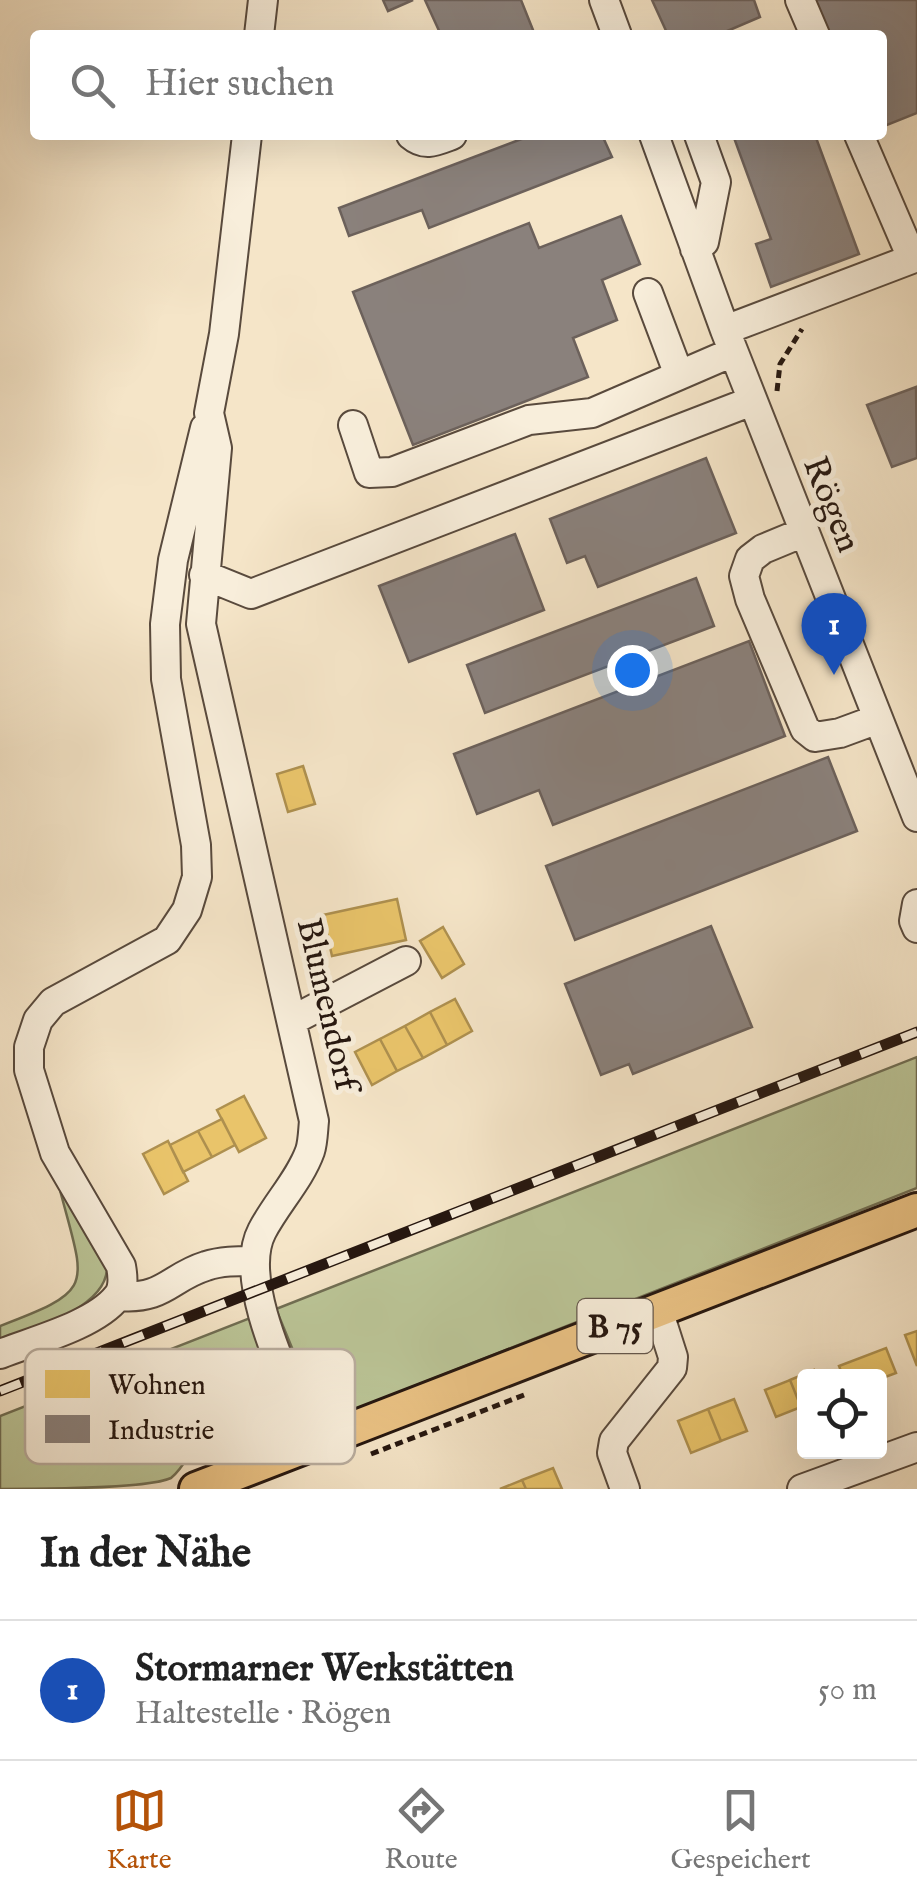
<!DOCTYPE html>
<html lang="de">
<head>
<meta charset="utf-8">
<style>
	:root { --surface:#fff; --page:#f6f6f6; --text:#222; --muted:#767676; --line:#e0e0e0; --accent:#b45309 }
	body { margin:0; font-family:"IM FELL English",serif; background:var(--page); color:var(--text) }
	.controls { position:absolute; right:30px; bottom:30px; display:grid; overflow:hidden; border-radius:10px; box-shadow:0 10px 40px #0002 }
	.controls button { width:90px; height:90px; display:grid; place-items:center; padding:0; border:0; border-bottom:2px solid var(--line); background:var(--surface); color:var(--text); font:50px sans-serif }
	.you { position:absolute; left:632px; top:670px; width:35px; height:35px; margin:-25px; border:8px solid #fff; border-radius:50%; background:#1a73e8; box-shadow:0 0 0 15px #1a73e833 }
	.badge { display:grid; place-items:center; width:65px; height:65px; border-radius:50%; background:var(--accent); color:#fff; font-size:32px; font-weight:700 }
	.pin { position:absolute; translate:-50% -82px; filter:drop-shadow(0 2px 5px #0008) }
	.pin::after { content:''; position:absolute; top:52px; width:35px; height:30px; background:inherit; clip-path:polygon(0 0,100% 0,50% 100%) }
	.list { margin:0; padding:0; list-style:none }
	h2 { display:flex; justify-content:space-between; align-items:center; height:130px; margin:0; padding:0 40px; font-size:42px }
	h2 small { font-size:32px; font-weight:400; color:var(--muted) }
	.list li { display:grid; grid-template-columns:65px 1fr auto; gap:30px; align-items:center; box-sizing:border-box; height:140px; padding:0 40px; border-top:2px solid var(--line) }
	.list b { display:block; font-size:38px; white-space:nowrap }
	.list p { margin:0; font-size:32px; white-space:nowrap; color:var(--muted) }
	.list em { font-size:32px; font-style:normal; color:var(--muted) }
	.icon { flex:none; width:55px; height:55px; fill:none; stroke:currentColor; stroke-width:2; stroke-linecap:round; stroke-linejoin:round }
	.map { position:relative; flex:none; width:917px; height:1489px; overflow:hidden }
	.search { position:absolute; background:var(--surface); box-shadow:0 10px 40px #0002; left:30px; right:30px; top:30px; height:110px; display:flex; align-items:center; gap:25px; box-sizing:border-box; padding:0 35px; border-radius:10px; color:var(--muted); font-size:38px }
	.sheet { height:270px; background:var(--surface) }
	nav { display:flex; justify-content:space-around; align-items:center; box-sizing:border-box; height:140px; border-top:2px solid var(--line); background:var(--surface); font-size:28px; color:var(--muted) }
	nav a { display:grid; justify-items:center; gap:5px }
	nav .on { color:var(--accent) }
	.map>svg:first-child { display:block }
	.green { fill:#bbc597; stroke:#706e53; stroke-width:2.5 }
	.homes { fill:#e9c46a; stroke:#ae904f; stroke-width:2.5 }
	.industry { fill:#8a817c; stroke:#6c615b; stroke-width:2.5 }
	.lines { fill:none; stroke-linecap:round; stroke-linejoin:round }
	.minor-casing { stroke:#594a3d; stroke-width:32 }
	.major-casing { stroke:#25160f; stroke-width:38 }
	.path { stroke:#25160f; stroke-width:5; stroke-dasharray:8 5; stroke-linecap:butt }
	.minor { stroke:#f8eedb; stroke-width:28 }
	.major { stroke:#eac284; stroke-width:32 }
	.rail-casing { stroke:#25160f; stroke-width:11 }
	.rail { stroke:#f8eedb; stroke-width:8; stroke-dasharray:22; stroke-linecap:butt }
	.labels { text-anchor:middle; stroke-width:10; stroke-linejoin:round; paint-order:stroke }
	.shield { fill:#f8eedb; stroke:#64574c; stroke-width:2.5 }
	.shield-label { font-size:32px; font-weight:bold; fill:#25160f }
	.street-label { font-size:35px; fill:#25160f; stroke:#f8eedb }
	.key { fill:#f8eedb; stroke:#b9ad9e; stroke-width:2.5 }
	.key-label { font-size:28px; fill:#25160f }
</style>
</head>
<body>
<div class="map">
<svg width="917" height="1489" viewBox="0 0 917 1489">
	<rect width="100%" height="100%" fill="#f5e5c8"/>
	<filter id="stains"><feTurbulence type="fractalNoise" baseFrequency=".002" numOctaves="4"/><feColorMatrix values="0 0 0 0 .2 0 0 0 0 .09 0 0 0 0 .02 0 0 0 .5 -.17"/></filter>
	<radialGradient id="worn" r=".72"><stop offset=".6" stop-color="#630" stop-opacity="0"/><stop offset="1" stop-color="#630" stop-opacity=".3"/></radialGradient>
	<!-- green -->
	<path class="green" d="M917,1057V1188L341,1415L315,1404L276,1309Z
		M61,1194L70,1198C82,1217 108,1245 107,1269C105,1309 31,1330 0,1342V1326C95,1290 86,1288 61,1194Z
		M250,1318L281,1399L200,1431C193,1447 185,1466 171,1478C147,1489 35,1489 0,1489V1416Z"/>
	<!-- homes -->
	<path class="homes" d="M303,766L315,804L288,812L277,774Z
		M397,899L406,940L332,956L323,915Z
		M443,927L464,964L442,978L420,941Z
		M455,999L472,1031L447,1045L430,1012Z
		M430,1012L447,1045L423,1058L405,1026Z
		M405,1026L423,1058L397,1071L380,1039Z
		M380,1039L397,1071L372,1085L355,1052Z
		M244,1096L266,1138L239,1152L217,1110Z
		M222,1119L235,1145L212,1157L198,1131Z
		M198,1131L212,1157L183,1172L170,1145Z
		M168,1141L188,1181L164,1194L143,1154Z
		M917,1331V1366L905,1335Z
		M886,1348L896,1373L880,1379V1376H843L839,1366Z
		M814,1370L816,1376H804V1405L801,1407L790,1380Z
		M790,1380L801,1407L776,1417L765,1390Z
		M734,1399L747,1431L721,1441L708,1409Z
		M708,1409L721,1441L691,1453L678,1421Z
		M553,1468L562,1489H526L522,1480Z
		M522,1480L526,1489H500Z"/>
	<!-- industry -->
	<path class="industry" d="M383,0H413L388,11Z
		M425,0H521L535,35H441Z
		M652,0H754L760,17L718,35H668Z
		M808,0H917V113L882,127V35H822Z
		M532,135H602L612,157L429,228L422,210L349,236L339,208Z
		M733,135H815L859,254L771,287L756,244L771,239Z
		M621,216L640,264L602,280L617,320L573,338L588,377L413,445L353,292L529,223L539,248Z
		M916,387L917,458L892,467L867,405Z
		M706,458L736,533L598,587L585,556L567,563L550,519Z
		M515,534L544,610L409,662L379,586Z
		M696,578L714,626L485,713L467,665Z
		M749,641L785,736L553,825L539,790L477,814L454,754Z
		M642,653L652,679L625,689L615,663Z
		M828,757L857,831L575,940L546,866Z
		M711,926L752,1027L633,1074L629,1064L601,1075L565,984Z"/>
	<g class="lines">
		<defs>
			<path id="minor" d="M604,0L617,35
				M800,0L815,35
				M259,35L263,0
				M247,135L224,334L209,413L217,448L201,624L314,1121C313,1130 313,1142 310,1151C300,1179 276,1204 262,1231C235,1282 293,1391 313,1443
				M411,135C425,147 436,141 452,135
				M654,135L725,330
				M859,135L912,258
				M695,249L704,242L716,182L699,135
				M917,257L725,330L917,817
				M648,293L679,375
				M353,425L369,473L392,472L529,420L592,413L733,352
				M804,532L763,549L750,559L744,576L750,599L805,729L815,737L840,733L878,719
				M204,575L251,594L752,401
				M917,904L914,921L917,928
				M293,1020L406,961
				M119,1296C164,1300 170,1277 206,1266C221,1261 237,1261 253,1261
				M0,1354C33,1341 95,1325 117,1297C124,1289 123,1277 121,1266L55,1153L29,1070V1047L38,1020L53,1002L167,940L187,910L197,877L196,845L166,679L165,624L173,560L205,428
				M625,1489L612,1453L614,1441L672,1368L673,1357L658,1310
				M802,1489L917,1447"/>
			<path id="major" d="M196,1489L917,1210"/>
		</defs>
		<!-- minor casing -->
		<use href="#minor" class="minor-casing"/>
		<!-- major casing -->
		<use href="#major" class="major-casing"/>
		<!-- path -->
		<path class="path" d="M777,391L780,364L802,329
			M371,1454L524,1395"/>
		<!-- minor -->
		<use href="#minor" class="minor"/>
		<!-- major -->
		<use href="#major" class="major"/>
		<defs>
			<path id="rail" d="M0,1391L917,1032"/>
		</defs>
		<!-- rail casing -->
		<use href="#rail" class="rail-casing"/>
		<!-- rail -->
		<use href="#rail" class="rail"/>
	</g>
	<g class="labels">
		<!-- shield labels -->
		<rect class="shield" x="577.5" y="1299" width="75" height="54" rx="8"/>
		<g class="shield-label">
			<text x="615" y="1337">B 75</text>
		</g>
		<!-- street labels -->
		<g class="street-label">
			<text transform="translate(833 504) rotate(68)" y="12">Rögen</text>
			<text transform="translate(329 1004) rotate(77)" y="12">Blumendorf</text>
		</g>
	</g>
	<!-- legend -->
	<rect x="25" y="1349" width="330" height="115" rx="15" class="key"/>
	<rect x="45" y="1370" width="45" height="28" fill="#e9c46a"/>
	<rect x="45" y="1415" width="45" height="28" fill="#8a817c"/>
	<g class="key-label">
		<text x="108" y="1394">Wohnen</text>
		<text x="108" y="1439">Industrie</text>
	</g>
	<rect width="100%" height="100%" filter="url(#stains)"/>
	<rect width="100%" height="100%" fill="url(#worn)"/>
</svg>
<div class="controls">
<button><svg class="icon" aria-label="locate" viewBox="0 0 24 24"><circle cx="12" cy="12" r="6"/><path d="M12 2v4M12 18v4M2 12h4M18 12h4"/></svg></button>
</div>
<div class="you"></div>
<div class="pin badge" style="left:834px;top:675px;background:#1a4fb4">1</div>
<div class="search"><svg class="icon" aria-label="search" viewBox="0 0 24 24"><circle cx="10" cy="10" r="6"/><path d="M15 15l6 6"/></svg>Hier suchen</div>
</div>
<section class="sheet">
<h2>In der Nähe<small></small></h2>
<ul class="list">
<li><span class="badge" style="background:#1a4fb4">1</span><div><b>Stormarner Werkstätten</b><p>Haltestelle · Rögen</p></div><em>50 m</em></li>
</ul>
</section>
<nav>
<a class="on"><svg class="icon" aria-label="map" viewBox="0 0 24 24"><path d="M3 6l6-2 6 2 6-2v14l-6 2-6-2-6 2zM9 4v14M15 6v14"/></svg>Karte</a>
<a><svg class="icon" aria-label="directions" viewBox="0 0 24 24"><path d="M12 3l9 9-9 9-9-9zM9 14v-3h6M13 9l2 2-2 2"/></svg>Route</a>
<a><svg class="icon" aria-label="saved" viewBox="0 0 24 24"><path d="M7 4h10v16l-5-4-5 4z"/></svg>Gespeichert</a>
</nav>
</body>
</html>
